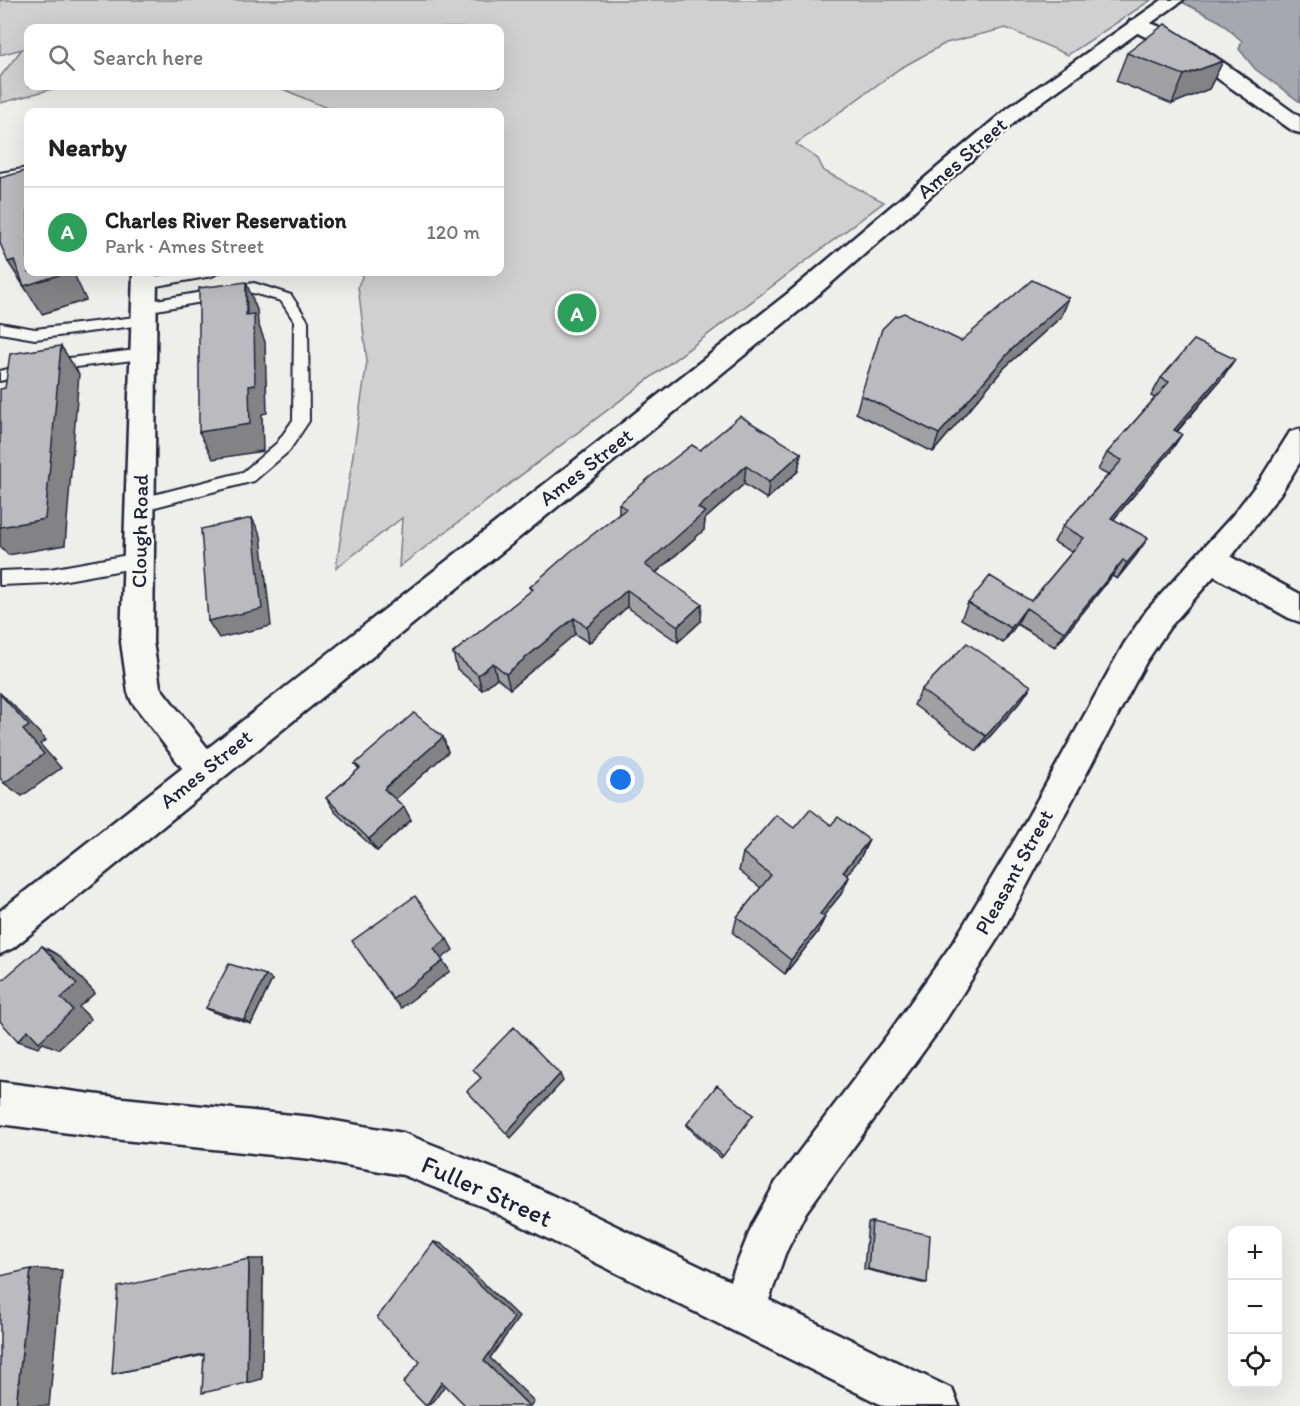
<!DOCTYPE html>
<html lang="en">
<head>
<meta charset="utf-8">
<style>
	:root { --surface:#fff; --page:#f2f2f2; --text:#222; --muted:#767676; --line:#e0e0e0; --accent:#22223b }
	body { margin:0; font-family:Itim,sans-serif; background:var(--page); color:var(--text) }
	.controls { position:absolute; right:18px; bottom:18px; display:grid; overflow:hidden; border-radius:12px; box-shadow:0 6px 24px #0002 }
	.controls button { width:54px; height:54px; display:grid; place-items:center; padding:0; border:0; border-bottom:2px solid var(--line); background:var(--surface); color:var(--text); font:30px sans-serif }
	.you { position:absolute; left:621px; top:780px; width:21px; height:21px; margin:-15px; border:4px solid #fff; border-radius:50%; background:#1a73e8; box-shadow:0 0 0 9px #1a73e833 }
	.badge { display:grid; place-items:center; width:39px; height:39px; border-radius:50%; background:var(--accent); color:#fff; font-size:20px; font-weight:700 }
	.pin { position:absolute; translate:-50% -50%; border:3px solid #fff; box-shadow:0 2px 6px #0006 }
	.list { margin:0; padding:0; list-style:none }
	h2 { display:flex; justify-content:space-between; align-items:center; height:78px; margin:0; padding:0 24px; font-size:26px }
	h2 small { font-size:20px; font-weight:400; color:var(--muted) }
	.list li { display:grid; grid-template-columns:39px 1fr auto; gap:18px; align-items:center; box-sizing:border-box; height:90px; padding:0 24px; border-top:2px solid var(--line) }
	.list b { display:block; font-size:22px; white-space:nowrap }
	.list p { margin:0; font-size:20px; white-space:nowrap; color:var(--muted) }
	.list em { font-size:20px; font-style:normal; color:var(--muted) }
	.icon { flex:none; width:33px; height:33px; fill:none; stroke:currentColor; stroke-width:2; stroke-linecap:round; stroke-linejoin:round }
	.map { position:relative; flex:none; width:1300px; height:1406px; overflow:hidden }
	.search { position:absolute; background:var(--surface); box-shadow:0 6px 24px #0002; left:24px; top:24px; width:480px; height:66px; display:flex; align-items:center; gap:15px; box-sizing:border-box; padding:0 21px; border-radius:12px; color:var(--muted); font-size:22px }
	.panel { position:absolute; background:var(--surface); box-shadow:0 6px 24px #0002; left:24px; top:108px; width:480px; height:168px; border-radius:12px }
	.map>svg:first-child { display:block }
	.green { fill:#d0d0d1; stroke:#797986; stroke-width:1.5 }
	.water { fill:#a7a7af; stroke:#727281; stroke-width:1.5 }
	.lines { fill:none; stroke-linecap:round; stroke-linejoin:round }
	.service-casing { stroke:#22223b; stroke-width:4 }
	.minor-casing { stroke:#22223b; stroke-width:5 }
	.tertiary-casing { stroke:#22223b; stroke-width:5 }
	.service { fill:#f6f6f2; fill-rule:evenodd }
	.minor { fill:#f6f6f2; fill-rule:evenodd }
	.tertiary { fill:#f6f6f2; fill-rule:evenodd }
	.wall { fill:#a1a1a4; stroke:#22223b; stroke-width:1.5 }
	.shaded-wall { fill:#838386; stroke:#22223b; stroke-width:1.5 }
	.building { fill:#bbbbbf; stroke:#22223b; stroke-width:1.5 }
	.labels { text-anchor:middle; stroke-width:5; stroke-linejoin:round; paint-order:stroke }
	.street-label { font-size:21px; fill:#22223b; stroke:#f6f6f2 }
	.near-street-label { font-size:26px; fill:#22223b; stroke:#f6f6f2 }
</style>
</head>
<body>
<div class="map">
<svg width="1300" height="1406" viewBox="0 0 1300 1406">
	<rect width="100%" height="100%" fill="#eeeeeb"/>
	<filter id="ink" filterUnits="userSpaceOnUse"><feTurbulence type="fractalNoise" baseFrequency=".0167" numOctaves="2"/><feDisplacementMap in="SourceGraphic" scale="12" xChannelSelector="R" yChannelSelector="G"/><feConvolveMatrix kernelMatrix="1 2 1 2 8 2 1 2 1" color-interpolation-filters="sRGB"/></filter>
	<g filter="url(#ink)">
		<!-- green -->
		<path class="green" d="M0,0H1151L1068,55L1006,28L946,43L899,69L796,144L818,159L824,171L884,202L399,567L402,518L336,568L367,361L358,286L364,272H500V112H336L276,86H500V28H28V86H63L1,103L0,77L22,49L0,55Z"/>
		<!-- water -->
		<path class="water" d="M1178,0H1300V102L1255,69L1239,49L1242,41L1219,21Z"/>
		<g class="lines">
			<defs>
				<path id="service" d="M28,168V176L0,181V173Z
					M188,272H219L212,276L145,288L138,283L145,278Z
					M254,283L291,295L308,321L309,421L289,451L254,481L140,511L134,510L131,505L134,500L243,472L277,443L293,420L294,321L281,301L253,293L145,312L138,307L145,302Z
					M144,316L151,321L149,324L35,339L0,333V323L35,329Z
					M144,349L149,350L152,354L149,358L36,372L0,381V371L36,362Z
					M139,553L145,555L148,560L145,565L139,567L50,583L0,585V571L50,569Z"/>
				<path id="minor" d="M1137,19C1192,33 1253,85 1300,117V133L1293,131L1194,62L1130,29L1127,25L1130,21Z
					M133,272H157L153,642L160,687L216,759L221,770L216,781L204,785L192,781L132,702L128,692L121,642Z
					M1300,429V462L1280,494L1231,557L1300,594V622L1289,618L1214,576L1169,628L1146,662L1003,930L939,1030L806,1212L785,1254L769,1300L952,1389L959,1406H884L486,1208L403,1175L312,1159L123,1140L0,1124V1082L123,1098L312,1117L403,1133L514,1177L730,1281L753,1223L776,1182L889,1033L954,941L1020,831L1124,644L1147,610L1232,516L1260,480L1290,432Z"/>
				<path id="tertiary" d="M1162,0H1183L1022,116L805,306L13,948L0,954V911L787,294L1008,108Z"/>
			</defs>
			<!-- service casing -->
			<use href="#service" class="service-casing"/>
			<!-- minor casing -->
			<use href="#minor" class="minor-casing"/>
			<!-- tertiary casing -->
			<use href="#tertiary" class="tertiary-casing"/>
			<!-- service -->
			<use href="#service" class="service"/>
			<!-- minor -->
			<use href="#minor" class="minor"/>
			<!-- tertiary -->
			<use href="#tertiary" class="tertiary"/>
		</g>
		<!-- wall -->
		<path class="wall" d="M1127,53L1223,61L1209,89L1172,104L1116,81Z
			M1069,298L1061,317L1004,368L933,452L856,413L861,395L961,341Z
			M1223,377L1177,432L1171,451L1114,519L1137,554L1117,579L1112,576L1055,647L1017,624L1003,643L961,619L968,603L1031,601L1072,552L1054,542L1063,526L1108,475L1098,470L1107,453L1155,398L1151,396L1161,378Z
			M700,450L801,453L798,471L767,499L744,484L705,519L704,530L656,573L701,621L678,642L627,607L589,643L575,634L510,689L497,678L482,690L457,669L453,653L531,591L530,587L619,514V504Z
			M1031,686L1021,701L977,751L914,705L921,690Z
			M443,737L448,752L395,799L404,807L411,820L377,851L335,812L326,798L359,769L355,764Z
			M831,825L869,840L860,858L846,875L849,877L841,894L823,916L825,917L817,933L785,974L733,933L737,917L761,888L739,871L743,853L794,828Z
			M266,975L272,980L251,1024L213,1012L206,1008Z
			M753,1115L721,1158L687,1126V1124Z
			M872,1222L927,1283H922L864,1269L868,1223Z
			M263,1259L262,1379L204,1355L112,1374Z"/>
		<!-- shaded-wall -->
		<path class="shaded-wall" d="M1223,61L1209,89L1172,104L1184,75Z
			M14,260L69,272H73L86,300L42,314L8,262Z
			M246,282L257,310L258,323L265,342L267,413L262,414L263,451L213,459L199,432L249,386Z
			M1069,298L1061,317L1004,368L933,452L939,434L1011,350Z
			M61,346L79,374L65,545L8,555L0,546V527Z
			M1235,359L1223,377L1163,447L1174,430Z
			M1182,434L1171,451L1101,534L1111,518Z
			M801,453L798,471L767,499L769,482Z
			M746,466L744,484L705,519L704,530L645,582V565L698,508Z
			M252,518L261,536L271,626L219,638L208,621Z
			M1148,538L1137,554L1117,579L1127,563Z
			M1123,560L1112,576L1055,647L1064,632Z
			M627,590V607L589,643L587,627Z
			M702,604L701,621L678,642V626Z
			M1026,608L1017,624L1003,643L1011,628Z
			M574,618L575,634L510,689L506,674Z
			M493,663L497,678L482,690L478,675Z
			M1031,686L1021,701L977,751L986,736Z
			M0,693L13,705L46,740L40,744L61,768L22,796L4,783Z
			M443,737L448,752L391,803L384,789Z
			M404,807L411,820L377,851L369,839Z
			M869,840L860,858L835,890L843,872Z
			M849,877L841,894L813,929L820,914Z
			M825,917L817,933L785,974L791,960Z
			M447,939L453,950L441,959L434,949Z
			M42,946L60,956L95,993L79,1007L91,1019L58,1049L43,1043L38,1048L18,1041Z
			M443,961L450,971L401,1008L393,999Z
			M266,975L272,980L251,1024L244,1020Z
			M560,1074L563,1081L511,1138L506,1133Z
			M434,1242L442,1244L519,1317L490,1358L534,1401L530,1406H529L484,1361Z
			M249,1259H263L262,1379L247,1383Z
			M31,1269L62,1270L49,1406H16Z
			M450,1378L434,1401L426,1406L442,1382Z"/>
		<!-- building -->
		<path class="building" d="M1165,24L1223,61L1184,75L1127,53Z
			M25,171L28,178V272H69L24,286L14,260L8,262L0,243V178Z
			M1032,280L1069,298L1011,350L939,434L861,395L882,329L894,317L904,313L961,341Z
			M246,282V315L254,314L255,385L249,386L250,424L199,432V288Z
			M1194,340L1235,359L1174,430L1182,434L1111,518L1148,538L1127,563L1123,560L1064,632L1026,608L1011,628L968,603L990,576L1031,601L1084,538L1063,526L1122,460L1107,453L1169,382L1161,378Z
			M61,346L45,519L0,527V389L5,388L10,354Z
			M740,416L801,453L769,482L746,466L698,508L705,512L645,565L702,604L678,626L627,590L587,627L574,618L506,674L493,663L478,675L453,653L533,589L530,587L571,551L626,509L619,504L650,477L692,445L700,450Z
			M252,518L262,609L208,621L201,529Z
			M967,643L1031,686L986,736L921,690Z
			M0,694L29,726L23,730L44,754L4,783L0,778Z
			M414,713L443,737L384,789L404,807L369,839L326,798L360,768L355,764Z
			M810,809L831,825L838,817L869,840L843,872L849,877L820,914L825,917L791,960L737,917L771,875L743,853L776,815L794,828Z
			M415,896L447,939L434,949L443,961L393,999L352,941Z
			M42,946L77,984L61,998L73,1010L39,1042L28,1030L18,1041L0,1021V982Z
			M229,964L266,975L244,1020L206,1008Z
			M514,1027L560,1074L506,1133L467,1091L481,1078L473,1069Z
			M717,1085L753,1115L723,1156L687,1124Z
			M872,1222L930,1235L927,1283L868,1269Z
			M434,1242L514,1318L484,1361L529,1406H466L442,1382L426,1406L403,1383L420,1362L377,1318Z
			M249,1259L247,1383L202,1393L204,1354L112,1374L118,1287Z
			M31,1269L16,1406H0V1276Z"/>
	</g>
	<g class="labels">
		<!-- street labels -->
		<g class="street-label">
			<text transform="translate(962 158) rotate(-41)" y="7">Ames Street</text>
			<text transform="translate(586 467) rotate(-38)" y="7">Ames Street</text>
			<text transform="translate(140 531) rotate(-89)" y="7">Clough Road</text>
			<text transform="translate(206 769) rotate(-39)" y="7">Ames Street</text>
			<text transform="translate(1014 872) rotate(-61)" y="7">Pleasant Street</text>
		</g>
		<!-- near-street labels -->
		<g class="near-street-label">
			<text transform="translate(487 1191) rotate(24)" y="9">Fuller Street</text>
		</g>
	</g>
</svg>
<div class="controls">
<button>+</button>
<button>−</button>
<button><svg class="icon" aria-label="locate" viewBox="0 0 24 24"><circle cx="12" cy="12" r="6"/><path d="M12 2v4M12 18v4M2 12h4M18 12h4"/></svg></button>
</div>
<div class="you"></div>
<div class="pin badge" style="left:577px;top:313px;background:#2e9e5b">A</div>
<div class="search"><svg class="icon" aria-label="search" viewBox="0 0 24 24"><circle cx="10" cy="10" r="6"/><path d="M15 15l6 6"/></svg>Search here</div>
<section class="panel">
<h2>Nearby<small></small></h2>
<ul class="list">
<li><span class="badge" style="background:#2e9e5b">A</span><div><b>Charles River Reservation</b><p>Park · Ames Street</p></div><em>120 m</em></li>
</ul>
</section>
</div>
</body>
</html>
